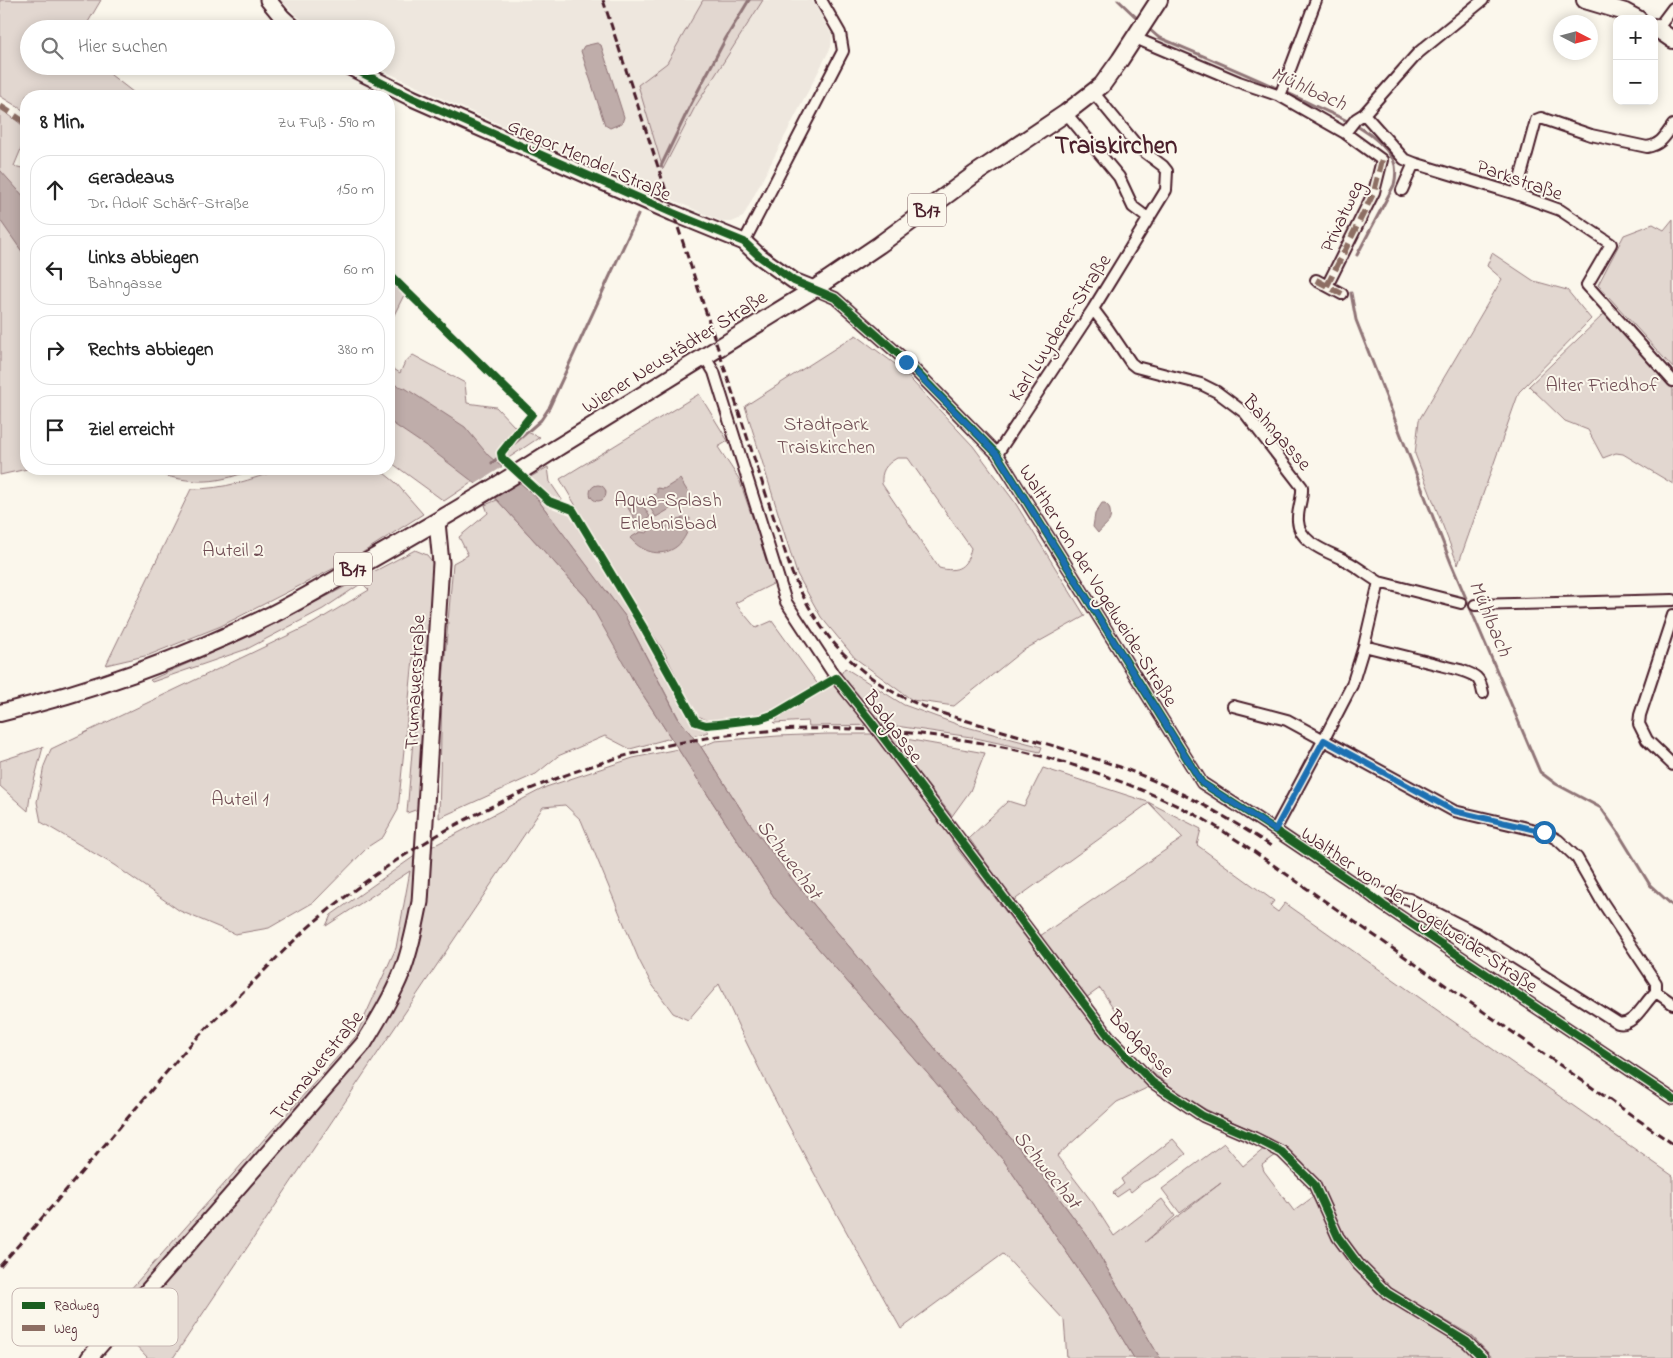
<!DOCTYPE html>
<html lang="de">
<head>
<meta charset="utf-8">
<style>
	:root { --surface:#fff; --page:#f6f6f6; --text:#222; --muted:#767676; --line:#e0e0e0 }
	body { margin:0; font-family:"Indie Flower",sans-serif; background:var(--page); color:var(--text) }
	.controls { position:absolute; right:15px; top:15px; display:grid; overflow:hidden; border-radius:10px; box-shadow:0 2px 12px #0003 }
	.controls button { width:45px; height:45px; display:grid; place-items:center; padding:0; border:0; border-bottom:1px solid var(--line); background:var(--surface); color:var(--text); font:25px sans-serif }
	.compass { position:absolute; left:1553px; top:15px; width:45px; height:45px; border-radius:50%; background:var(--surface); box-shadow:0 2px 12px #0003; rotate:96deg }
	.stop { position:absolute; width:15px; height:15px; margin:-11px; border:4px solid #1f6fb2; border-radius:50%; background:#fff }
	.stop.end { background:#1f6fb2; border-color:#fff; box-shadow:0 1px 5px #0008 }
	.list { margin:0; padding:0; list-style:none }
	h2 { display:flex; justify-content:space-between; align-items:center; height:65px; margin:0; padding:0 20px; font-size:21px }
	h2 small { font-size:16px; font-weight:400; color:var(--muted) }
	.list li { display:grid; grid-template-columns:32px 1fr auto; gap:15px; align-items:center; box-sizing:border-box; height:70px; margin:0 10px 10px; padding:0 10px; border:1px solid var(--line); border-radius:20px }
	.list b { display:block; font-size:19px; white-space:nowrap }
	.list p { margin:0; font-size:16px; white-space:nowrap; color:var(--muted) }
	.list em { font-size:16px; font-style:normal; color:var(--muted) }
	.icon { flex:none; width:28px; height:28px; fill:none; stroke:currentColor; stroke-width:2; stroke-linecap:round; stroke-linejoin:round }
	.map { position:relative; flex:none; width:1673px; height:1358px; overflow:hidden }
	.search { position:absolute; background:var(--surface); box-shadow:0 2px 12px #0003; left:20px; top:20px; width:375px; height:55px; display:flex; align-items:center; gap:12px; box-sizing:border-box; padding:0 18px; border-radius:28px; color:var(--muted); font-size:19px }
	.panel { position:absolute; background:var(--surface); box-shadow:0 2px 12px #0003; left:20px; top:90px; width:375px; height:385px; border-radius:20px }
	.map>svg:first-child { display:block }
	.built { fill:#eee7de }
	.green { fill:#e2d7d0; stroke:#967b7e; fill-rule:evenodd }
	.water { fill:#bfadaa; stroke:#907477 }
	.pier { fill:#fbf7ec }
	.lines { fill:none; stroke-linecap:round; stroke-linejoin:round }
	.stream { stroke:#907477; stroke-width:3 }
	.street-casing { stroke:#4a1f2b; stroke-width:14 }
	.secondary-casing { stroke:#4a1f2b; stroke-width:19 }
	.primary-casing { stroke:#4a1f2b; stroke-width:20 }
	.street { stroke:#fbf7ec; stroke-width:10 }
	.secondary { stroke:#fbf7ec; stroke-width:15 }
	.primary { stroke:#fbf7ec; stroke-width:16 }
	.rail { stroke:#4a1f2b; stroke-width:3; stroke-dasharray:8 4; stroke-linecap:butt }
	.quiet { stroke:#8d6e63; stroke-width:6; stroke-dasharray:12 6; stroke-linecap:butt }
	.cycleway-casing { stroke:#fbf7ec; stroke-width:11 }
	.cycleway { stroke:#1b5e20; stroke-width:8 }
	.route { stroke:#1f6fb2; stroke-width:6 }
	.labels { text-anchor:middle; stroke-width:4; stroke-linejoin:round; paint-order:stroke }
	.shield { fill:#fbf7ec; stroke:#7f6065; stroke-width:1 }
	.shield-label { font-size:19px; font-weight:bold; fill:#4a1f2b }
	.street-label { font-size:20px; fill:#4a1f2b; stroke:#fbf7ec }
	.park-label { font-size:20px; fill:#704d54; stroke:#fbf7ec }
	.water-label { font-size:21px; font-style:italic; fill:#6d4a51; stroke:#fbf7ec }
	.district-label { font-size:25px; font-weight:bold; fill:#4a1f2b; stroke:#fbf7ec }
	.key { fill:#fbf7ec; stroke:#c6b6b2; stroke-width:1 }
	.key-label { font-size:14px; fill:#4a1f2b }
</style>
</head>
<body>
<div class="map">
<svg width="1673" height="1358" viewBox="0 0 1673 1358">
	<rect width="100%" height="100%" fill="#fbf7ec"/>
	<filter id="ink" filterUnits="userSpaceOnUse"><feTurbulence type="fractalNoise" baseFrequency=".02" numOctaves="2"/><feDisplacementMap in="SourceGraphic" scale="10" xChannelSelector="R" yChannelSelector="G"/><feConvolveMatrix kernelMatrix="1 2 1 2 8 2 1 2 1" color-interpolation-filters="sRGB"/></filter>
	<g filter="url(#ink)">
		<!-- built -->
		<path class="built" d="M280,0H812L832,35L831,47L743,217L732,222H723L445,100L374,66H386V29H312Z"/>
		<!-- green -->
		<path class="green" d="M0,0H101L84,29H29V66H104L111,75L138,96H26V112L0,96Z
			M703,0H763L695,107L663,169L638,85L667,63Z
			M0,108L26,128V137L14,166L26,169L27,469L0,475Z
			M1673,219V368L1598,285L1624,235L1653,224L1664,230Z
			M1492,253L1534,281L1567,290L1591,319L1519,392L1458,565L1415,454L1419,420L1502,279L1487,266Z
			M389,279L404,295L389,325Z
			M1605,313L1673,389V484L1623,454L1616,453L1603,458L1588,430L1565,421L1529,386Z
			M856,335L899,367L973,446L1014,501L1085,616L1022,651L954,706L912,700L855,658L821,617L797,574L745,406ZM897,458H908L971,548C967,567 958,573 939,568L882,484C881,471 885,465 897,458Z
			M413,355L465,383L467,403L496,407L516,428L540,437L444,501L389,461V384H391L389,383V366L400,373L405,362Z
			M699,394L728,441L718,447L739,479L775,583L735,603L756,628L772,621L819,686L767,714L709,721L696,715L663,650L630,598L623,602L694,723L709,732L692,736L679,719L625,616L617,606L632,678L671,738L630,749L605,736L558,756L536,774L439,818L442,693L453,563L468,555L459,537L488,513L485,505L497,500L587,598L595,612L614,602L535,496L520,483L548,467L550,482L571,513L621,598L628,594L560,479Z
			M142,469H256C245,472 234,477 222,479C195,485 168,477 142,469Z
			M281,469H379L395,482L423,514L354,558L221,626L149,655L106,665L191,489C226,489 249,480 281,469Z
			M415,550L427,555L434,564L418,809L407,813L419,667L417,618L398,810L383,837L369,846L314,902L269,928L235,934L180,911L114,865L41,822L37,802L44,766L51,749L312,624L369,590L362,583L323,609L247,649L152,682L150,680L259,632Z
			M845,668L904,705L959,725L1042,747L1040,752L971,737L889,725L809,726L808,721L774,723L784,712L835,683Z
			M828,734H877L896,765L944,825L955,846L1104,1039L1149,1087L1117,1102L1057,1156L1093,1203L1114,1236L1162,1199L1175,1216L1145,1242L1221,1183L1180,1213L1162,1189L1224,1143L1243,1166L1265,1148L1276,1155L1262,1165L1264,1171L1294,1211L1313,1197L1343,1253L1376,1292L1455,1341L1476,1358H1160L1089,1238L1041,1174L788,874L749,822L701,747L715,741L778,736Z
			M889,736L985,753L970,791L952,816Z
			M43,747L30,796L28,811L0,786V761Z
			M678,749L776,900L1004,1161L1098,1298L1134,1358H1067L1064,1320L1003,1254L901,1329C838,1216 772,1103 719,984L688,1020L673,1013L651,983L639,960L581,820L565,805L543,807L173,1358H148L129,1338L120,1301L356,1036L396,948L410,871L326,926L331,915L416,855L546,787L633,758Z
			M1043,768L1148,802L1201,829L1197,845L1274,901L1270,906L1278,912L1285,903L1673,1176V1358H1493L1471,1335L1387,1287L1346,1241L1315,1178L1301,1161L1271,1139L1207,1110L1179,1093L1150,1071L1155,1062L1143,1052L1100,988L1086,998L1040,936L1183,838L1149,803L1013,901L969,838L1008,801L1024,806Z
			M1173,1139L1186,1154L1158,1175L1143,1182L1131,1192L1129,1189L1117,1197L1113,1193L1124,1184L1121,1179Z"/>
		<!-- water -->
		<path class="water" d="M597,43L601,45L624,117L622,123L610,128L605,125L581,51L584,46Z
			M0,170L26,199V256L23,253L0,220Z
			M389,383L405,388L465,427L488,455L535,496L625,616L678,718L701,747L749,822L788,874L1041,1174L1089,1238L1160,1358H1134L1098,1298L1004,1161L776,900L632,678L587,598L497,500L429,448L389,421Z
			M680,479L691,497L656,517L645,500L657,493V488L664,489Z
			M590 493a8 8 0 1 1 16 0a8 8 0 1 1-16 0Z
			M640,500L650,517L638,524L628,508Z
			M1102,503H1105L1109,507C1114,523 1106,523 1098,533L1093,527L1095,514Z
			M683,518H690C688,553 653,565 630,538L640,532L647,533L651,526H658L662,530L673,522Z"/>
		<!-- pier -->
		<path class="pier" d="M504,466L521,481L492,499L474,485Z"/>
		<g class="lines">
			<!-- stream -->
			<path class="stream" d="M1118,0L1139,20
				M1148,28L1158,37C1210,59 1264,81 1315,106C1330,113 1346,119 1360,128C1372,135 1385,147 1393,159C1397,168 1396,177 1394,185L1357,255
				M661,166L691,104L726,38L749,0
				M1351,293L1356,320L1451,563L1540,772L1556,784L1601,808L1617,831L1650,885L1673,906
				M492,463L541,420L549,408L638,215"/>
			<defs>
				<path id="street" d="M1658,28L1673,8
					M1135,38L1239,82L1280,96L1345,133L1382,160L1374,192L1327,286
					M1280,96L1316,0
					M1066,113L1119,177L1133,207L1149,219
					M1364,114L1404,159L1414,163L1402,190
					M1345,133L1356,119L1364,114L1418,53L1483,0
					M1414,163L1516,194L1560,210L1611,244L1587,285L1673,381
					M1516,194L1536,120L1541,118L1591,135L1647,147C1661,145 1665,136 1673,125
					M744,242L843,51L840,33L821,0
					M1316,280L1342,294
					M814,289L835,298L904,359L997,454L1202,783L1275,830L1361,888L1383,905L1673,1099
					M1093,309L1108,329L1131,363L1136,367L1201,384L1217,392L1245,413L1302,487C1303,499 1297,509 1298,521C1299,545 1333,553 1350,563C1360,569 1369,576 1379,582L1364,646L1352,685L1324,739L1275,830
					M705,357L714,372L786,602L836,678L870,720L1110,1038L1152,1082L1203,1116L1254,1138L1282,1152L1314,1184L1338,1237L1358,1264L1387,1293L1467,1342L1483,1358
					M997,454L1093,309L1166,190L1167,171L1163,166L1139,148L1093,92
					M1379,582L1461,603
					M1475,605L1673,600
					M1673,615L1640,715L1639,724L1647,740L1673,765
					M1364,646L1460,670C1475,675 1480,676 1483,693
					M1233,706L1287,720L1454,811L1544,832L1558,840L1577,858L1601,900L1656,983V992
					M1364,889L1409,899L1476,933L1618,1023C1634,1027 1644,1002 1656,992
					M1656,992L1673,1004"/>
				<path id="secondary" d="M268,0L282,17L295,29
					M348,66L412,98L673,213L744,242L759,256L794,281L814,289
					M89,1358L364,1043C378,1020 392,997 402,972C411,950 415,925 420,902L441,563L437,522"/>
				<path id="primary" d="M1585,0L1625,12L1638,19
					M1654,27L1673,40
					M0,713C92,691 182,659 267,617C302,600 336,579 370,560C433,524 495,488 555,449L814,289L879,245L975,174L1066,113L1102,85L1120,60L1159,0"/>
			</defs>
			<!-- street casing -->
			<use href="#street" class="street-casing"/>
			<!-- secondary casing -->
			<use href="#secondary" class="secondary-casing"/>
			<!-- primary casing -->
			<use href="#primary" class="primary-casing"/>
			<!-- street -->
			<use href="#street" class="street"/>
			<!-- secondary -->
			<use href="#secondary" class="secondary"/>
			<!-- primary -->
			<use href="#primary" class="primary"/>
			<!-- rail -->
			<path class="rail" d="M603,0L792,573C804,600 821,631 843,653C861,671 883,688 907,699C933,712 961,719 989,727C1033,740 1077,752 1120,767C1174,787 1223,814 1271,846
				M0,1266C44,1216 87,1166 130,1115C151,1091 171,1066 192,1043C211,1023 231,1004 250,985C272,963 294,939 319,918C443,814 605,742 767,731C829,726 890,729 951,738C1037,750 1119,776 1196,815C1213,824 1230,836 1246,846L1673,1144"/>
			<!-- quiet -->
			<path class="quiet" d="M0,106L26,123
				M1316,280L1342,294
				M1327,286L1374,192L1382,160"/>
			<defs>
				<path id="cycleway" d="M348,66L412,98L673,213L744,242L759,256L794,281L835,298L904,359L997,454L1202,783L1275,830L1361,888L1383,905L1673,1099
					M389,274L532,414L501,453L502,458L549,501L573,510L642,625L696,722L706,725L718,724L760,719L775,714L836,678L870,720L1110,1038L1152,1082L1203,1116L1254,1138L1282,1152L1314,1184L1338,1237L1358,1264L1387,1293L1467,1342L1483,1358"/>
			</defs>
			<!-- cycleway casing -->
			<use href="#cycleway" class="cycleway-casing"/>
			<!-- cycleway -->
			<use href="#cycleway" class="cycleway"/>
		</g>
	</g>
	<g class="lines" filter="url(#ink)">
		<!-- route -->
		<path class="route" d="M906,362L997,454L1202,783L1275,830L1324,740L1454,811L1544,832"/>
	</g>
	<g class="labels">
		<!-- shield labels -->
		<g class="shield">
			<rect x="908" y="193.5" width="38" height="33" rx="4"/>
			<rect x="334" y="552.5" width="38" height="33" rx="4"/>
		</g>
		<g class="shield-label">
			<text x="927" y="217">B17</text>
			<text x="353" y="576">B17</text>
		</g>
		<!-- street labels -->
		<g class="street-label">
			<text transform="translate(590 159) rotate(24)" y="7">Gregor Mendel-Straße</text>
			<text transform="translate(1520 179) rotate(19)" y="7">Parkstraße</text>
			<text transform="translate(1341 216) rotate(-65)" y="7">Privatweg</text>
			<text transform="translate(1059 327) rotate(-57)" y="7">Karl Luyderer-Straße</text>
			<text transform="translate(674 351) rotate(-32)" y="7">Wiener Neustädter Straße</text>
			<text transform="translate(1278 432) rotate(49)" y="7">Bahngasse</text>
			<text transform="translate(1099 585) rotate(58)" y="7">Walther von der Vogelweide-Straße</text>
			<text transform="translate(414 682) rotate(-87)" y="7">Trumauerstraße</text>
			<text transform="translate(894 726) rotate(53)" y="7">Badgasse</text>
			<text transform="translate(1420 909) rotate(34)" y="7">Walther von der Vogelweide-Straße</text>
			<text transform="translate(1142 1043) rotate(46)" y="7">Badgasse</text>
			<text transform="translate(316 1065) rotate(-51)" y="7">Trumauerstraße</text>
		</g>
		<!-- park labels -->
		<g class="park-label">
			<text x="1602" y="391">Alter Friedhof</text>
			<text x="826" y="430">Stadtpark<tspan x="826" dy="23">Traiskirchen</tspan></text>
			<text x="668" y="506">Aqua-Splash<tspan x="668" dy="23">Erlebnisbad</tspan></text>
			<text x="233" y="556">Auteil 2</text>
			<text x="240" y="805">Auteil 1</text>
		</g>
		<!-- water labels -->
		<g class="water-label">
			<text transform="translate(1309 88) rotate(24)" y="7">Mühlbach</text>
			<text transform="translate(1491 618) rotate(67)" y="7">Mühlbach</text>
			<text transform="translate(790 859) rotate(53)" y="7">Schwechat</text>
			<text transform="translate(1048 1169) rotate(51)" y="7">Schwechat</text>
		</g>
		<!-- district labels -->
		<g class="district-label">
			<text x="1116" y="153">Traiskirchen</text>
		</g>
	</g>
	<!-- legend -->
	<rect x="12" y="1288" width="166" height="58" rx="8" class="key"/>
	<rect x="22" y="1302" width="23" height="7" fill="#1b5e20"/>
	<rect x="22" y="1325" width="23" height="6" fill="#8d6e63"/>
	<g class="key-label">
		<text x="54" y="1310">Radweg</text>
		<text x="54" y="1333">Weg</text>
	</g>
</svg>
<div class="controls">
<button>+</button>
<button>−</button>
</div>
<svg class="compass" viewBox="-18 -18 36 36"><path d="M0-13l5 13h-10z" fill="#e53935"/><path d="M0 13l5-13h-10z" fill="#767676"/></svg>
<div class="stop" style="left:1544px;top:832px"></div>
<div class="stop end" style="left:906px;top:362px"></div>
<div class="search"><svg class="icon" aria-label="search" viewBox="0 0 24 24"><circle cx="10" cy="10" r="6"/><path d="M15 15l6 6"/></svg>Hier suchen</div>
<section class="panel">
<h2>8 Min.<small>Zu Fuß · 590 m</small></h2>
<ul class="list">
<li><svg class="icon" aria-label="ahead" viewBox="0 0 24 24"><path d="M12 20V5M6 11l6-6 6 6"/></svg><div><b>Geradeaus</b><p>Dr. Adolf Schärf-Straße</p></div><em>150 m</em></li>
<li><svg class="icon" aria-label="left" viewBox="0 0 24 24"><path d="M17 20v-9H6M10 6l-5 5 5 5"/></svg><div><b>Links abbiegen</b><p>Bahngasse</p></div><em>60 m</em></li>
<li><svg class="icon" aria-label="right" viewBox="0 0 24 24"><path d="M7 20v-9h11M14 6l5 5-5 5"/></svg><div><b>Rechts abbiegen</b></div><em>380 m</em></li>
<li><svg class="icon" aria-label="arrive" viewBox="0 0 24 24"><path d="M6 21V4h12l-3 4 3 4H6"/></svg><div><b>Ziel erreicht</b></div></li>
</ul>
</section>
</div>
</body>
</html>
